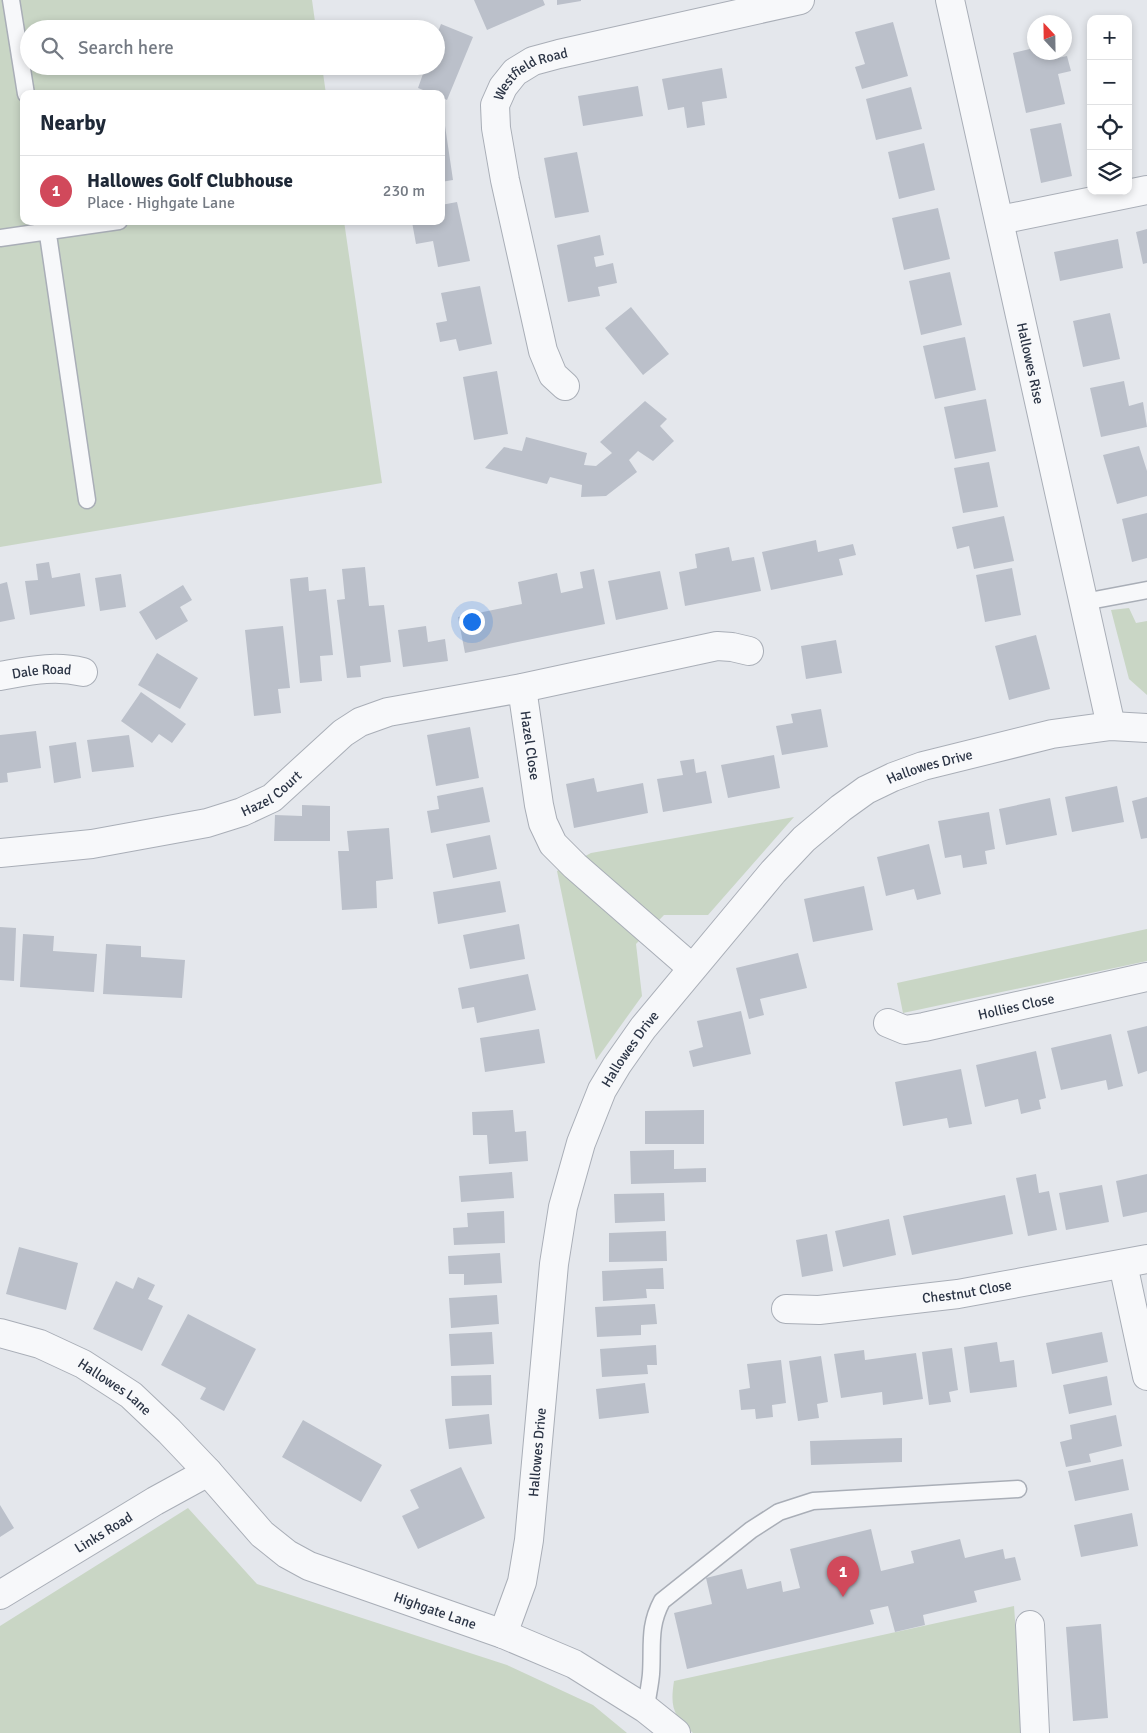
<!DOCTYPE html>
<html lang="en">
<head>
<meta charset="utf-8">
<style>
	:root { --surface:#fff; --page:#f2f2f3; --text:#1f2937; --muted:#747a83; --line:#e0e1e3; --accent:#d1495b }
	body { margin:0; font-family:Signika,sans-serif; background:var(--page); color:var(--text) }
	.controls { position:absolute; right:15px; top:15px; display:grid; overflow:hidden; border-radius:10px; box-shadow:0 2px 8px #0003 }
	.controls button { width:45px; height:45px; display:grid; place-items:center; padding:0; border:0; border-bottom:1px solid var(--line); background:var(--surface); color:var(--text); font:25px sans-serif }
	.compass { position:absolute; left:1027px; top:15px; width:45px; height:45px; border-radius:50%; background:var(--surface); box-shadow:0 2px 8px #0003; rotate:338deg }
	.you { position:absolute; left:471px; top:621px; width:18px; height:18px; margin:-12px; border:4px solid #fff; border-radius:50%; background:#1a73e8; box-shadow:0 0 0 8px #1a73e833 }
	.badge { display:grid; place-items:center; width:32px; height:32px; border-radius:50%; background:var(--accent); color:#fff; font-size:16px; font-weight:700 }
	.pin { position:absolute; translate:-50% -41px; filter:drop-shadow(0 1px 2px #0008) }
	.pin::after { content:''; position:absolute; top:26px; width:18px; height:15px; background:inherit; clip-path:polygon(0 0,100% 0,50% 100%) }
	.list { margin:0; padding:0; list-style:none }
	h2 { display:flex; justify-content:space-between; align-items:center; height:65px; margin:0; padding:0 20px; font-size:21px }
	h2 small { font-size:16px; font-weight:400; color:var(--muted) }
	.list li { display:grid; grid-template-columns:32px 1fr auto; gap:15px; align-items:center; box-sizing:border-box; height:70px; padding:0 20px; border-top:1px solid var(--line) }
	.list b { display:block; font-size:19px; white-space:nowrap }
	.list p { margin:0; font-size:16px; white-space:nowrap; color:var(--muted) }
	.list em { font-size:16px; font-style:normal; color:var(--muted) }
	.icon { flex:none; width:28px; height:28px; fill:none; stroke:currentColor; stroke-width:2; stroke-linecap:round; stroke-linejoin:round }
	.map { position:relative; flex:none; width:1147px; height:1733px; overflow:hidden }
	.search { position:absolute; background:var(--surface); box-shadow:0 2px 8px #0003; left:20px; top:20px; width:425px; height:55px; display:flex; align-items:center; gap:12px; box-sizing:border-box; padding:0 18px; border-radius:28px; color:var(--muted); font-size:19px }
	.panel { position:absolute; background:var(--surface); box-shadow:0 2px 8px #0003; left:20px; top:90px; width:425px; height:135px; border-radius:10px }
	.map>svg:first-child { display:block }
	.green { fill:#c9d6c5 }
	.building { fill:#bbc0ca }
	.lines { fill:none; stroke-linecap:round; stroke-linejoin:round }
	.service-casing { stroke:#a9aeb7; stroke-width:19 }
	.minor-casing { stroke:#a9aeb7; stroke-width:30 }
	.service { stroke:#f7f8fa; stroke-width:16 }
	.minor { stroke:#f7f8fa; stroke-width:28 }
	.labels { text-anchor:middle; stroke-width:4; stroke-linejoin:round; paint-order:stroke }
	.street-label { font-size:14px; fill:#2b3445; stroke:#f4f6f9 }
</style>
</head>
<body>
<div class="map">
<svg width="1147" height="1733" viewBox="0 0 1147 1733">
	<rect width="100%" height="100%" fill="#e4e7ec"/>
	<!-- green -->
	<path class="green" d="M0,0H312L316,29H29V66H322L326,94H24V221H344L382,483L0,547Z
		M1129,608L1136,623L1147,621V695L1129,679L1111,610Z
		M794,817L708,915H664L636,944L642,996L596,1060L557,871L591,853Z
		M1147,929V961L903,1013L897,983Z
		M188,1508L257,1584L507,1665L593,1705L627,1733H0V1626Z
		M1014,1606L1023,1733H693C673,1716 670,1707 674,1681Z"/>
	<!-- building -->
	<path class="building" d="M474,0H543L545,5L487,30Z
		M557,0H581V1L557,5Z
		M893,22L908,76L862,89L855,67L865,64L855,32Z
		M441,24L473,37L447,100L441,97V94H433L418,88L424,71L411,66H436V37Z
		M1034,48V52H1047L1049,60L1067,56L1071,71L1058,74L1065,104L1026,113L1013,53Z
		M722,68L727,98L702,102L705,125L687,128L684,107L668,110L662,79Z
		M638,86L643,116L583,126L578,96Z
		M911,87L922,129L876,140L866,99Z
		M441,119H444L453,180L441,182Z
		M1061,123L1072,176L1041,183L1030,129Z
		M924,143L935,190L899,199L888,152Z
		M577,152L589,212L555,218L544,158Z
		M457,202L470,261L438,267L433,241L416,244L412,222L441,221V205Z
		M938,208L950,259L904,270L892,218Z
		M1147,229V263L1143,264L1136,232Z
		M600,235L604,255L594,257L596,267L613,263L617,283L598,287L600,296L568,302L557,245Z
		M1118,239L1123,268L1060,281L1054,252Z
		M950,272L962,325L921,335L909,281Z
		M480,286L492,344L459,351L456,339L440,342L436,323L447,321L441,293Z
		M631,307L669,354L643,375L605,328Z
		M1110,313L1120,359L1083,367L1073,321Z
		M965,337L976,390L935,399L923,346Z
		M497,371L508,434L474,440L463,377Z
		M1124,381L1129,406L1143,402L1147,427L1101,437L1090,388Z
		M986,399L996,451L955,459L944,407Z
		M645,401L667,419L660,426L674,441L653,461L638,451L629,460L637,472L606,496L581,497L582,485L550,477L547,484L485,468L504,447L522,451L526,437L587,453L584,465L596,466L612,453L600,442Z
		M1139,446L1147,471V496L1117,504L1103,455Z
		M989,462L998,507L963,513L954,468Z
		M1147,513V558L1132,562L1122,519Z
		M1004,516L1014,561L974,569L969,546L957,549L952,527Z
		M816,540L818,552L853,544L856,555L839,559L843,575L771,590L762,552Z
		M729,547L732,561L754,557L761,591L685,606L679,572L697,568L695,554Z
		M49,562L52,578L80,573L85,606L30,615L25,581L38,580L36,564Z
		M365,567L369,606L384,605L391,662L360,666L361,677L347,678L337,600L345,599L342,569Z
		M1012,568L1021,615L985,622L976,575Z
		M594,569L605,624L465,653L458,617L522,604L518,582L557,573L561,593L583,588L580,572Z
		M660,571L668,609L616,620L608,581Z
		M121,574L126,607L100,611L95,578Z
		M308,577L309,591L326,589L333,655L320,656L322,681L300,683L290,579Z
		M7,582L15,619L0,622V584Z
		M183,585L192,600L180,607L188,621L156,640L139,612Z
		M283,626L290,688L278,689L281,713L254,716L245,630Z
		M426,626L428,642L445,639L448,661L403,667L398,630Z
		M1036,635L1050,689L1009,700L995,646Z
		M836,640L842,673L806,679L801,646Z
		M157,653L198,678L180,709L138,685Z
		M141,692L186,724L172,743L159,734L152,743L121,721Z
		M821,709L828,747L782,755L776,726L793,723L791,714Z
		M470,727L479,778L436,786L427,735Z
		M36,731L41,768L7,773L8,782L0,783V735Z
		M129,735L134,767L92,772L87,740Z
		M76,742L81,778L54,783L49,746Z
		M774,755L780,788L728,798L721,765Z
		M694,759L696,773L706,771L712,803L663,812L657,779L683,775L680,761Z
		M594,778L597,792L643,783L648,813L574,828L566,784Z
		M1117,786L1124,822L1072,832L1065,797Z
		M483,787L490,822L431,833L427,811L439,809L437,796Z
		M1147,797V838L1141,839L1132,801Z
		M1050,798L1057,835L1006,845L999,809Z
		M302,805L330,806V841H274L275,815L302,816Z
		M989,812L995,849L985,851L987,864L963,868L961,855L945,858L938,821Z
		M389,828L393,879L376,881L377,908L342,910L338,851H349L347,831Z
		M490,835L497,869L453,878L446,844Z
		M929,844L941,894L917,900L914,889L886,896L877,857Z
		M500,881L506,912L438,924L433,892Z
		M864,886L873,930L813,942L804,899Z
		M519,924L525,959L470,969L463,935Z
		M0,927L16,928L14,981L0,980Z
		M23,934L54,936L53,951L97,954L94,992L20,987Z
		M106,944L141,946V957L185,960L182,998L103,994Z
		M798,953L807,988L760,999L764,1015L749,1019L736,968Z
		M528,974L536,1010L477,1023L474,1007L462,1009L458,988Z
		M741,1011L751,1054L693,1067L689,1051L703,1047L697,1021Z
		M1147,1026V1071L1138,1074L1127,1031Z
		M539,1029L545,1063L485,1072L480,1038Z
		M1111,1034L1123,1086L1108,1090L1106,1080L1061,1090L1051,1048Z
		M1036,1051L1046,1098L1039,1100L1041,1109L1021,1114L1018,1099L985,1107L976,1065Z
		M961,1069L972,1124L949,1128L947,1118L903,1126L895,1082Z
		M513,1110L515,1132L526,1131L528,1161L489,1164L487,1135H473L472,1112Z
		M704,1110V1144H645V1111Z
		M674,1150V1169L706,1168V1182L631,1184L630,1151Z
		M512,1172L514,1198L461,1202L459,1176Z
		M1036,1174L1039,1193L1049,1191L1057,1230L1028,1236L1016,1178Z
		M1147,1174V1212L1123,1217L1116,1181Z
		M1102,1185L1109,1222L1066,1230L1059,1193Z
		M664,1193L665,1221L615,1223L614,1194Z
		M1005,1195L1013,1234L912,1255L903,1216Z
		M504,1211L505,1243L454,1245L453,1228L468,1227L467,1213Z
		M889,1219L896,1255L843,1267L835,1231Z
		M666,1231L667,1261L609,1262V1233Z
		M827,1234L833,1271L802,1277L796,1240Z
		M19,1247L78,1263L66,1310L6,1294Z
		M500,1253L502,1283L464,1285V1274H449L448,1256Z
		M663,1268L664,1289H646L647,1298L603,1301L602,1271Z
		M138,1277L155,1285L148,1299L163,1306L142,1351L93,1329L116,1281L133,1289Z
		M497,1295L499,1324L451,1328L449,1298Z
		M655,1304L657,1324L641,1325V1335L597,1337L595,1307Z
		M188,1314L256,1349L224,1411L200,1399L206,1388L161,1365Z
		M492,1332L494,1364L451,1366L449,1334Z
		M1102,1332L1108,1362L1052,1374L1046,1343Z
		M997,1342L1000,1362L1014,1360L1017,1387L970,1393L964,1347Z
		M656,1345L657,1365H647L648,1374L602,1377L600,1349Z
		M952,1348L958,1390L949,1392L951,1402L929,1405L922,1352Z
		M864,1350L865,1360L916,1353L923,1399L883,1405L882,1392L841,1398L834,1354Z
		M821,1356L828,1402L817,1404L819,1418L798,1421L789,1361Z
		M781,1360L786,1403L772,1405L773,1417L756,1419L755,1409L741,1410L739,1390L750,1388L747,1364Z
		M491,1375L492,1405L452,1406L451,1376Z
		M1107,1376L1112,1405L1069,1414L1063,1385Z
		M645,1383L649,1413L599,1419L596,1389Z
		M489,1414L492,1444L449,1449L445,1419Z
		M1116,1415L1122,1446L1089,1454L1091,1462L1066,1467L1060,1442L1072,1439L1070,1425Z
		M303,1420L382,1465L361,1502L282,1457Z
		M902,1438V1462L811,1465L810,1441Z
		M1123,1459L1129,1490L1075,1501L1068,1471Z
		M461,1467L485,1518L418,1549L402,1516L419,1508L410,1490Z
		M0,1505L14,1528L0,1537Z
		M1132,1513L1138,1546L1081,1557L1074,1525Z
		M871,1529L881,1571L914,1563L911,1551L960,1539L965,1558L1003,1549L1005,1559L1015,1557L1021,1580L974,1591L977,1602L923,1615L925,1625L895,1632L888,1606L870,1610L874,1624L687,1669L674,1613L712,1604L706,1578L742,1569L747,1589L781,1581L783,1592L800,1588L790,1549Z
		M1101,1624L1108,1718L1073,1721L1066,1627Z"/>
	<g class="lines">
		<defs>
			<path id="service" d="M11,0L26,94
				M46,221L87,500
				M0,238L119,221
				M1084,602L1147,590
				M646,1709C647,1697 650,1686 651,1674C653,1646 648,1627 662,1601L751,1530L779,1512L813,1501L1018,1489"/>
			<g id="minor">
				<path id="s1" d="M950,0L1111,726"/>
				<path d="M1000,220L1147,190"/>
				<path id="s2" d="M565,386L553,375L543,351L505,180L496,128L495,105L503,87L515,72L533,61L559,54L800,0"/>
				<path id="s3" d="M0,676C29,671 54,665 83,672"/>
				<path id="s4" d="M522,688L539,805L543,823L553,844L575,866L692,968"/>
				<path id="s5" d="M0,853L92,844L207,823L242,812L272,798L343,733L360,722L388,712L522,688L717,646L732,647L749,651"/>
				<path id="s6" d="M888,1023L905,1030L924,1027L1147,977"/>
				<path d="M1123,1264L1147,1376"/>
				<path id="s7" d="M786,1309L819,1310L958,1294L1147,1259"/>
				<path id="s8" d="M0,1333L40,1344L83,1364L131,1395L169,1431L208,1472L262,1534L287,1554L309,1566L503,1634L574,1664L646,1709L676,1733"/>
				<path id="s9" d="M0,1595L155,1501L208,1472"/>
				<path d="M1030,1625L1035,1733"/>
				<path id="s10" d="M503,1634L522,1582L529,1540L554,1264L563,1207L581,1143L602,1090L617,1065L643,1028L773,872L804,839L841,808L866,790L893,777L923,766L1052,734L1111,726L1147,728"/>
			</g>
		</defs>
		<!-- service casing -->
		<use href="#service" class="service-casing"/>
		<!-- minor casing -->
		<use href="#minor" class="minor-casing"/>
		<!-- service -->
		<use href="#service" class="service"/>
		<!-- minor -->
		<use href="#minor" class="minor"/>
	</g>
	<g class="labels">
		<!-- street labels -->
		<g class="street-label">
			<text dy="5" stroke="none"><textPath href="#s2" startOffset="344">Westfield Road</textPath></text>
			<text dy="5" stroke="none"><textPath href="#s1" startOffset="372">Hallowes Rise</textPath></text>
			<text dy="5" stroke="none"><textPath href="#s3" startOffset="42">Dale Road</textPath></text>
			<text dy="5" stroke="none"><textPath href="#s4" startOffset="58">Hazel Close</textPath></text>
			<text dy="5" stroke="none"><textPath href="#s10" startOffset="1026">Hallowes Drive</textPath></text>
			<text dy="5" stroke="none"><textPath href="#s5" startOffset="281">Hazel Court</textPath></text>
			<text dy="5" stroke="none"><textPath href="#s6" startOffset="132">Hollies Close</textPath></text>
			<text dy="5" stroke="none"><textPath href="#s10" startOffset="606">Hallowes Drive</textPath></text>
			<text dy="5" stroke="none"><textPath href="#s7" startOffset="182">Chestnut Close</textPath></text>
			<text dy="5" stroke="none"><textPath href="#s8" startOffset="128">Hallowes Lane</textPath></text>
			<text dy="5" stroke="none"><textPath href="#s10" startOffset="186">Hallowes Drive</textPath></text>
			<text dy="5" stroke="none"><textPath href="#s9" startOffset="121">Links Road</textPath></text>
			<text dy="5" stroke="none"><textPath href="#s8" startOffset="528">Highgate Lane</textPath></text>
		</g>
	</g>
</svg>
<div class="controls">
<button>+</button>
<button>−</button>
<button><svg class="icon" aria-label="locate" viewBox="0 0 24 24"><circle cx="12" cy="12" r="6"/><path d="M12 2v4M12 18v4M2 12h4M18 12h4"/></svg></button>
<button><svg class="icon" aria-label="layers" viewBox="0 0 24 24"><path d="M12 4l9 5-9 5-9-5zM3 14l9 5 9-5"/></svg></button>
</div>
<svg class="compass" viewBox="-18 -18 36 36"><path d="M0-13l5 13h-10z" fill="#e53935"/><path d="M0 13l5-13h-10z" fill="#747a83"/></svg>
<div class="you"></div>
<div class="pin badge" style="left:843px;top:1597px">1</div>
<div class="search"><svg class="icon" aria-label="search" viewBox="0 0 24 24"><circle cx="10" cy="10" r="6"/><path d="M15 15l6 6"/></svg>Search here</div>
<section class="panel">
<h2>Nearby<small></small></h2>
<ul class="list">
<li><span class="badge">1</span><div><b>Hallowes Golf Clubhouse</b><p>Place · Highgate Lane</p></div><em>230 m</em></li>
</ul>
</section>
</div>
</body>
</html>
